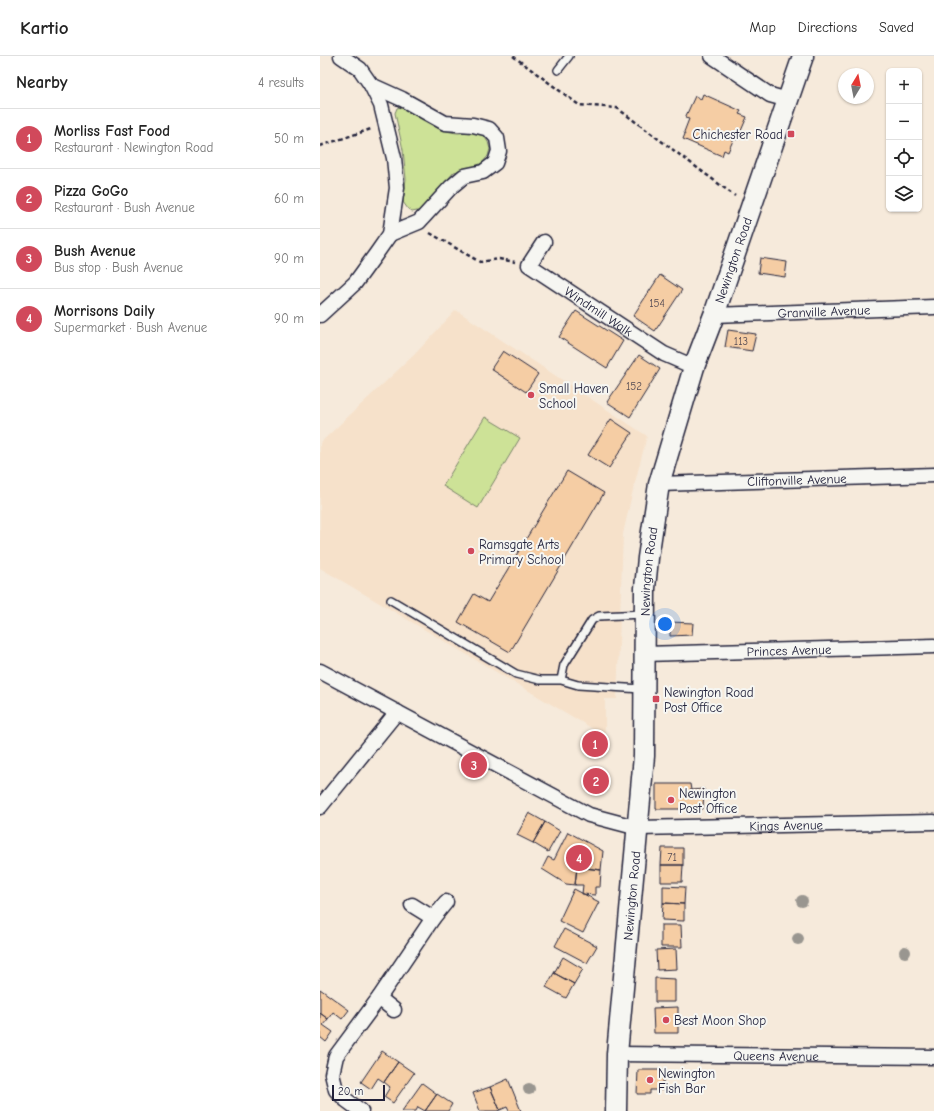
<!DOCTYPE html>
<html lang="en">
<head>
<meta charset="utf-8">
<style>
	:root { --surface:#fff; --page:#f2f2f2; --text:#222; --muted:#767676; --line:#e0e0e0; --accent:#d1495b }
	body { margin:0; font-family:"Comic Neue",sans-serif; background:var(--page); color:var(--text) }
	.controls { position:absolute; right:12px; top:12px; display:grid; overflow:hidden; border-radius:6px; box-shadow:0 1px 3px #0004 }
	.controls button { width:36px; height:36px; display:grid; place-items:center; padding:0; border:0; border-bottom:1px solid var(--line); background:var(--surface); color:var(--text); font:20px sans-serif }
	.compass { position:absolute; left:518px; top:12px; width:36px; height:36px; border-radius:50%; background:var(--surface); box-shadow:0 1px 3px #0004; rotate:10deg }
	.scale { position:absolute; left:12px; bottom:10px; width:53px; box-sizing:border-box; padding-left:4px; border:2px solid #22223b; border-top:0; font-size:11px; line-height:14px; white-space:nowrap; color:#22223b; -webkit-text-stroke:3px #f6f6f2; paint-order:stroke }
	.you { position:absolute; left:345px; top:568px; width:14px; height:14px; margin:-10px; border:3px solid #fff; border-radius:50%; background:#1a73e8; box-shadow:0 0 0 6px #1a73e833 }
	.badge { display:grid; place-items:center; width:26px; height:26px; border-radius:50%; background:var(--accent); color:#fff; font-size:13px; font-weight:700 }
	.pin { position:absolute; translate:-50% -50%; border:2px solid #fff; box-shadow:0 1px 4px #0006 }
	.list { margin:0; padding:0; list-style:none }
	h2 { display:flex; justify-content:space-between; align-items:center; height:52px; margin:0; padding:0 16px; font-size:17px }
	h2 small { font-size:13px; font-weight:400; color:var(--muted) }
	.list li { display:grid; grid-template-columns:26px 1fr auto; gap:12px; align-items:center; box-sizing:border-box; height:60px; padding:0 16px; border-top:1px solid var(--line) }
	.list b { display:block; font-size:15px; white-space:nowrap }
	.list p { margin:0; font-size:13px; white-space:nowrap; color:var(--muted) }
	.list em { font-size:13px; font-style:normal; color:var(--muted) }
	.icon { flex:none; width:22px; height:22px; fill:none; stroke:currentColor; stroke-width:2; stroke-linecap:round; stroke-linejoin:round }
	.map { position:relative; flex:none; width:614px; height:1055px; overflow:hidden }
	header { display:flex; align-items:center; gap:24px; box-sizing:border-box; height:56px; padding:0 20px; background:var(--surface); border-bottom:1px solid var(--line) }
	header strong { font-size:19px }
	nav { display:flex; gap:22px; margin-inline-start:auto; font-size:14px }
	main { display:flex }
	aside { flex:1; background:var(--surface) }
	.map>svg:first-child { display:block }
	.built { fill:#f6e1ca }
	.green { fill:#cde297; stroke:#788269 }
	.building { fill:#f5cda4; stroke:#22223b }
	.lines { fill:none; stroke-linecap:round; stroke-linejoin:round }
	.service-casing { stroke:#22223b; stroke-width:10 }
	.minor-casing { stroke:#22223b; stroke-width:17 }
	.secondary-casing { stroke:#22223b; stroke-width:23 }
	.path { stroke:#22223b; stroke-width:2.5; stroke-dasharray:4 3; stroke-linecap:butt }
	.service { stroke:#f6f6f2; stroke-width:7 }
	.minor { stroke:#f6f6f2; stroke-width:14 }
	.secondary { stroke:#f6f6f2; stroke-width:20 }
	.tree { fill:#999690 }
	.poi-dot { fill:#d1495b; stroke:#f6f6f2; stroke-width:1.5 }
	.labels { text-anchor:middle; stroke-width:4; stroke-linejoin:round; paint-order:stroke }
	.number-label { font-size:11px; fill:#574d55 }
	.poi-label { font-size:13px; fill:#22223b; stroke:#f6f6f2; text-anchor:start }
	.street-label { font-size:13px; fill:#22223b; stroke:#f6f6f2 }
</style>
</head>
<body>
<header>
<strong>Kartio</strong>
<nav><a>Map</a><a>Directions</a><a>Saved</a></nav>
</header>
<main>
<aside>
<h2>Nearby<small>4 results</small></h2>
<ul class="list">
<li><span class="badge">1</span><div><b>Morliss Fast Food</b><p>Restaurant · Newington Road</p></div><em>50 m</em></li>
<li><span class="badge">2</span><div><b>Pizza GoGo</b><p>Restaurant · Bush Avenue</p></div><em>60 m</em></li>
<li><span class="badge">3</span><div><b>Bush Avenue</b><p>Bus stop · Bush Avenue</p></div><em>90 m</em></li>
<li><span class="badge">4</span><div><b>Morrisons Daily</b><p>Supermarket · Bush Avenue</p></div><em>90 m</em></li>
</ul>
</aside>
<div class="map">
<svg width="614" height="1055" viewBox="0 0 614 1055">
	<rect width="100%" height="100%" fill="#f6eadb"/>
	<filter id="ink" filterUnits="userSpaceOnUse"><feTurbulence type="fractalNoise" baseFrequency=".025" numOctaves="2"/><feDisplacementMap in="SourceGraphic" scale="8" xChannelSelector="R" yChannelSelector="G"/><feConvolveMatrix kernelMatrix="1 2 1 2 8 2 1 2 1" color-interpolation-filters="sRGB"/></filter>
	<g filter="url(#ink)">
		<!-- built -->
		<path class="built" d="M136,254L327,380L312,438L303,478L297,643H285V680L0,512V387L94,299Z"/>
		<!-- green -->
		<path class="green" d="M85,50C100,60 118,76 138,77C144,77 151,75 157,75L164,80L168,86L170,93L168,100L162,107L152,112L134,116L102,154L92,156L88,153L83,146L86,123L83,94L75,57L77,52Z
			M165,361L200,382L158,452L123,430Z"/>
		<!-- building -->
		<path class="building" d="M383,38L421,55L419,58L427,61L417,84L414,82L408,96L404,94L402,100L363,83L365,78L364,76L369,63L365,62L375,40L381,43Z
			M440,202L467,206L465,221L438,217Z
			M340,219L362,234L335,275L313,260Z
			M256,255L303,285L287,312L239,281Z
			M408,274L436,278L432,295L405,291Z
			M183,295L218,318L206,336L171,313Z
			M319,299L340,313L310,361L287,346Z
			M291,363L312,377L289,412L268,399Z
			M247,415L284,437L190,596L138,566L154,538L168,546Z
			M350,566L373,567L372,579L350,580Z
			M336,728H370L371,734L384,733L383,753H336Z
			M209,757L225,766L213,787L197,779Z
			M225,766L240,775L228,796L213,787Z
			M248,776L283,795L281,814L257,811L255,829L246,828L222,813L228,801L234,804Z
			M342,792H363V809H341Z
			M341,809H363L362,826H341Z
			M257,811L281,814L280,831H275V839L262,838L263,829H255Z
			M343,830L365,831L364,848L343,847Z
			M254,833L279,846L263,877L239,865Z
			M343,847L364,848V865L342,864Z
			M341,869H361L362,891H341Z
			M244,873L277,890L267,907L235,890Z
			M356,893L357,913L337,914L336,894Z
			M243,901L263,913L254,928L234,917Z
			M234,917L254,928L246,942L226,931Z
			M335,922L355,923V946H335Z
			M0,933L29,954L22,963L13,956L8,963L0,957Z
			M358,951V977H334L333,952Z
			M0,957L8,963L3,969L13,976L6,986L0,981Z
			M62,995L78,1006L64,1026L58,1022L51,1033L41,1026Z
			M78,1006L94,1017L73,1047L64,1041L70,1031L64,1026Z
			M318,1014H343V1034H330V1038H317Z
			M188,1023L201,1055H189L187,1051L180,1054L170,1031Z
			M102,1027L117,1038L105,1055L98,1051L96,1055H82Z
			M170,1031L180,1054L177,1055H160L153,1037Z
			M117,1038L132,1048L128,1055H105Z"/>
		<g class="lines">
			<defs>
				<path id="service" d="M238,14L249,0
					M71,544L196,618L220,624H241
					M322,633L258,629L241,624L244,609L272,564L279,560L324,558"/>
				<g id="minor">
					<path d="M392,0L450,39L468,44"/>
					<path d="M51,29L82,43L125,67L153,69L169,73L177,82L179,95L175,107L163,116L144,120L131,131L99,166L70,178"/>
					<path id="s1" d="M224,186L209,209L344,298L374,311"/>
					<path d="M0,259L35,227L56,198L70,178L77,132L74,102L61,49L51,29L40,13L21,0"/>
					<path id="s2" d="M394,259L614,251"/>
					<path id="s3" d="M339,428L614,419"/>
					<path id="s4" d="M324,598L614,590"/>
					<path id="s5" d="M0,615L269,759L318,772L614,766"/>
					<path d="M0,751L77,656"/>
					<path d="M92,849L113,862"/>
					<path d="M59,942L74,954"/>
					<path id="s6" d="M297,998L614,1001"/>
					<path d="M41,1055L26,1044L16,1034L12,1018L16,1000L59,942L113,862L126,846"/>
				</g>
				<g id="secondary">
					<path id="s7" d="M296,1055L297,998L324,700L325,532L328,502L339,428L374,311L394,259L483,0"/>
				</g>
			</defs>
			<!-- service casing -->
			<use href="#service" class="service-casing"/>
			<!-- minor casing -->
			<use href="#minor" class="minor-casing"/>
			<!-- secondary casing -->
			<use href="#secondary" class="secondary-casing"/>
			<!-- path -->
			<path class="path" d="M193,0L259,49L297,52L415,140
				M0,90L51,73
				M110,177L160,206L179,203L195,206"/>
			<!-- service -->
			<use href="#service" class="service"/>
			<!-- minor -->
			<use href="#minor" class="minor"/>
			<!-- secondary -->
			<use href="#secondary" class="secondary"/>
		</g>
		<!-- trees -->
		<g class="tree">
			<circle cx="482" cy="845" r="6"/>
			<circle cx="478" cy="883" r="6"/>
			<circle cx="585" cy="896" r="6"/>
			<circle cx="209" cy="1033" r="6"/>
		</g>
	</g>
	<!-- markers -->
	<g class="poi-dot">
		<rect x="467" y="74" width="8" height="8" rx="2"/>
		<circle cx="211" cy="339" r="4"/>
		<circle cx="151" cy="495" r="4"/>
		<rect x="332" y="639" width="8" height="8" rx="2"/>
		<circle cx="351" cy="744" r="4"/>
		<circle cx="346" cy="964" r="4"/>
		<circle cx="330" cy="1024" r="4"/>
	</g>
	<g class="labels">
		<!-- number labels -->
		<g class="number-label">
			<text x="337" y="251">154</text>
			<text x="421" y="289">113</text>
			<text x="314" y="334">152</text>
			<text x="352" y="805">71</text>
		</g>
		<!-- poi labels -->
		<g class="poi-label">
			<text x="463" y="83" text-anchor="end">Chichester Road</text>
			<text x="219" y="337">Small Haven<tspan x="219" dy="15">School</tspan></text>
			<text x="159" y="493">Ramsgate Arts<tspan x="159" dy="15">Primary School</tspan></text>
			<text x="344" y="641">Newington Road<tspan x="344" dy="15">Post Office</tspan></text>
			<text x="359" y="742">Newington<tspan x="359" dy="15">Post Office</tspan></text>
			<text x="354" y="969">Best Moon Shop</text>
			<text x="338" y="1022">Newington<tspan x="338" dy="15">Fish Bar</tspan></text>
		</g>
		<!-- street labels -->
		<g class="street-label">
			<text dy="5" stroke="none"><textPath href="#s7" startOffset="865">Newington Road</textPath></text>
			<text dy="5" stroke="none"><textPath href="#s1" startOffset="111">Windmill Walk</textPath></text>
			<text dy="5" stroke="none"><textPath href="#s2" startOffset="110">Granville Avenue</textPath></text>
			<text dy="5" stroke="none"><textPath href="#s3" startOffset="138">Cliftonville Avenue</textPath></text>
			<text dy="5" stroke="none"><textPath href="#s7" startOffset="541">Newington Road</textPath></text>
			<text dy="5" stroke="none"><textPath href="#s4" startOffset="145">Princes Avenue</textPath></text>
			<text dy="5" stroke="none"><textPath href="#s5" startOffset="504">Kings Avenue</textPath></text>
			<text dy="5" stroke="none"><textPath href="#s7" startOffset="216">Newington Road</textPath></text>
			<text dy="5" stroke="none"><textPath href="#s6" startOffset="159">Queens Avenue</textPath></text>
		</g>
	</g>
</svg>
<div class="controls">
<button>+</button>
<button>−</button>
<button><svg class="icon" aria-label="locate" viewBox="0 0 24 24"><circle cx="12" cy="12" r="6"/><path d="M12 2v4M12 18v4M2 12h4M18 12h4"/></svg></button>
<button><svg class="icon" aria-label="layers" viewBox="0 0 24 24"><path d="M12 4l9 5-9 5-9-5zM3 14l9 5 9-5"/></svg></button>
</div>
<svg class="compass" viewBox="-18 -18 36 36"><path d="M0-13l5 13h-10z" fill="#e53935"/><path d="M0 13l5-13h-10z" fill="#767676"/></svg>
<div class="scale">20 m</div>
<div class="you"></div>
<div class="pin badge" style="left:275px;top:688px">1</div>
<div class="pin badge" style="left:276px;top:725px">2</div>
<div class="pin badge" style="left:154px;top:709px">3</div>
<div class="pin badge" style="left:259px;top:802px">4</div>
</div>
</main>
</body>
</html>
